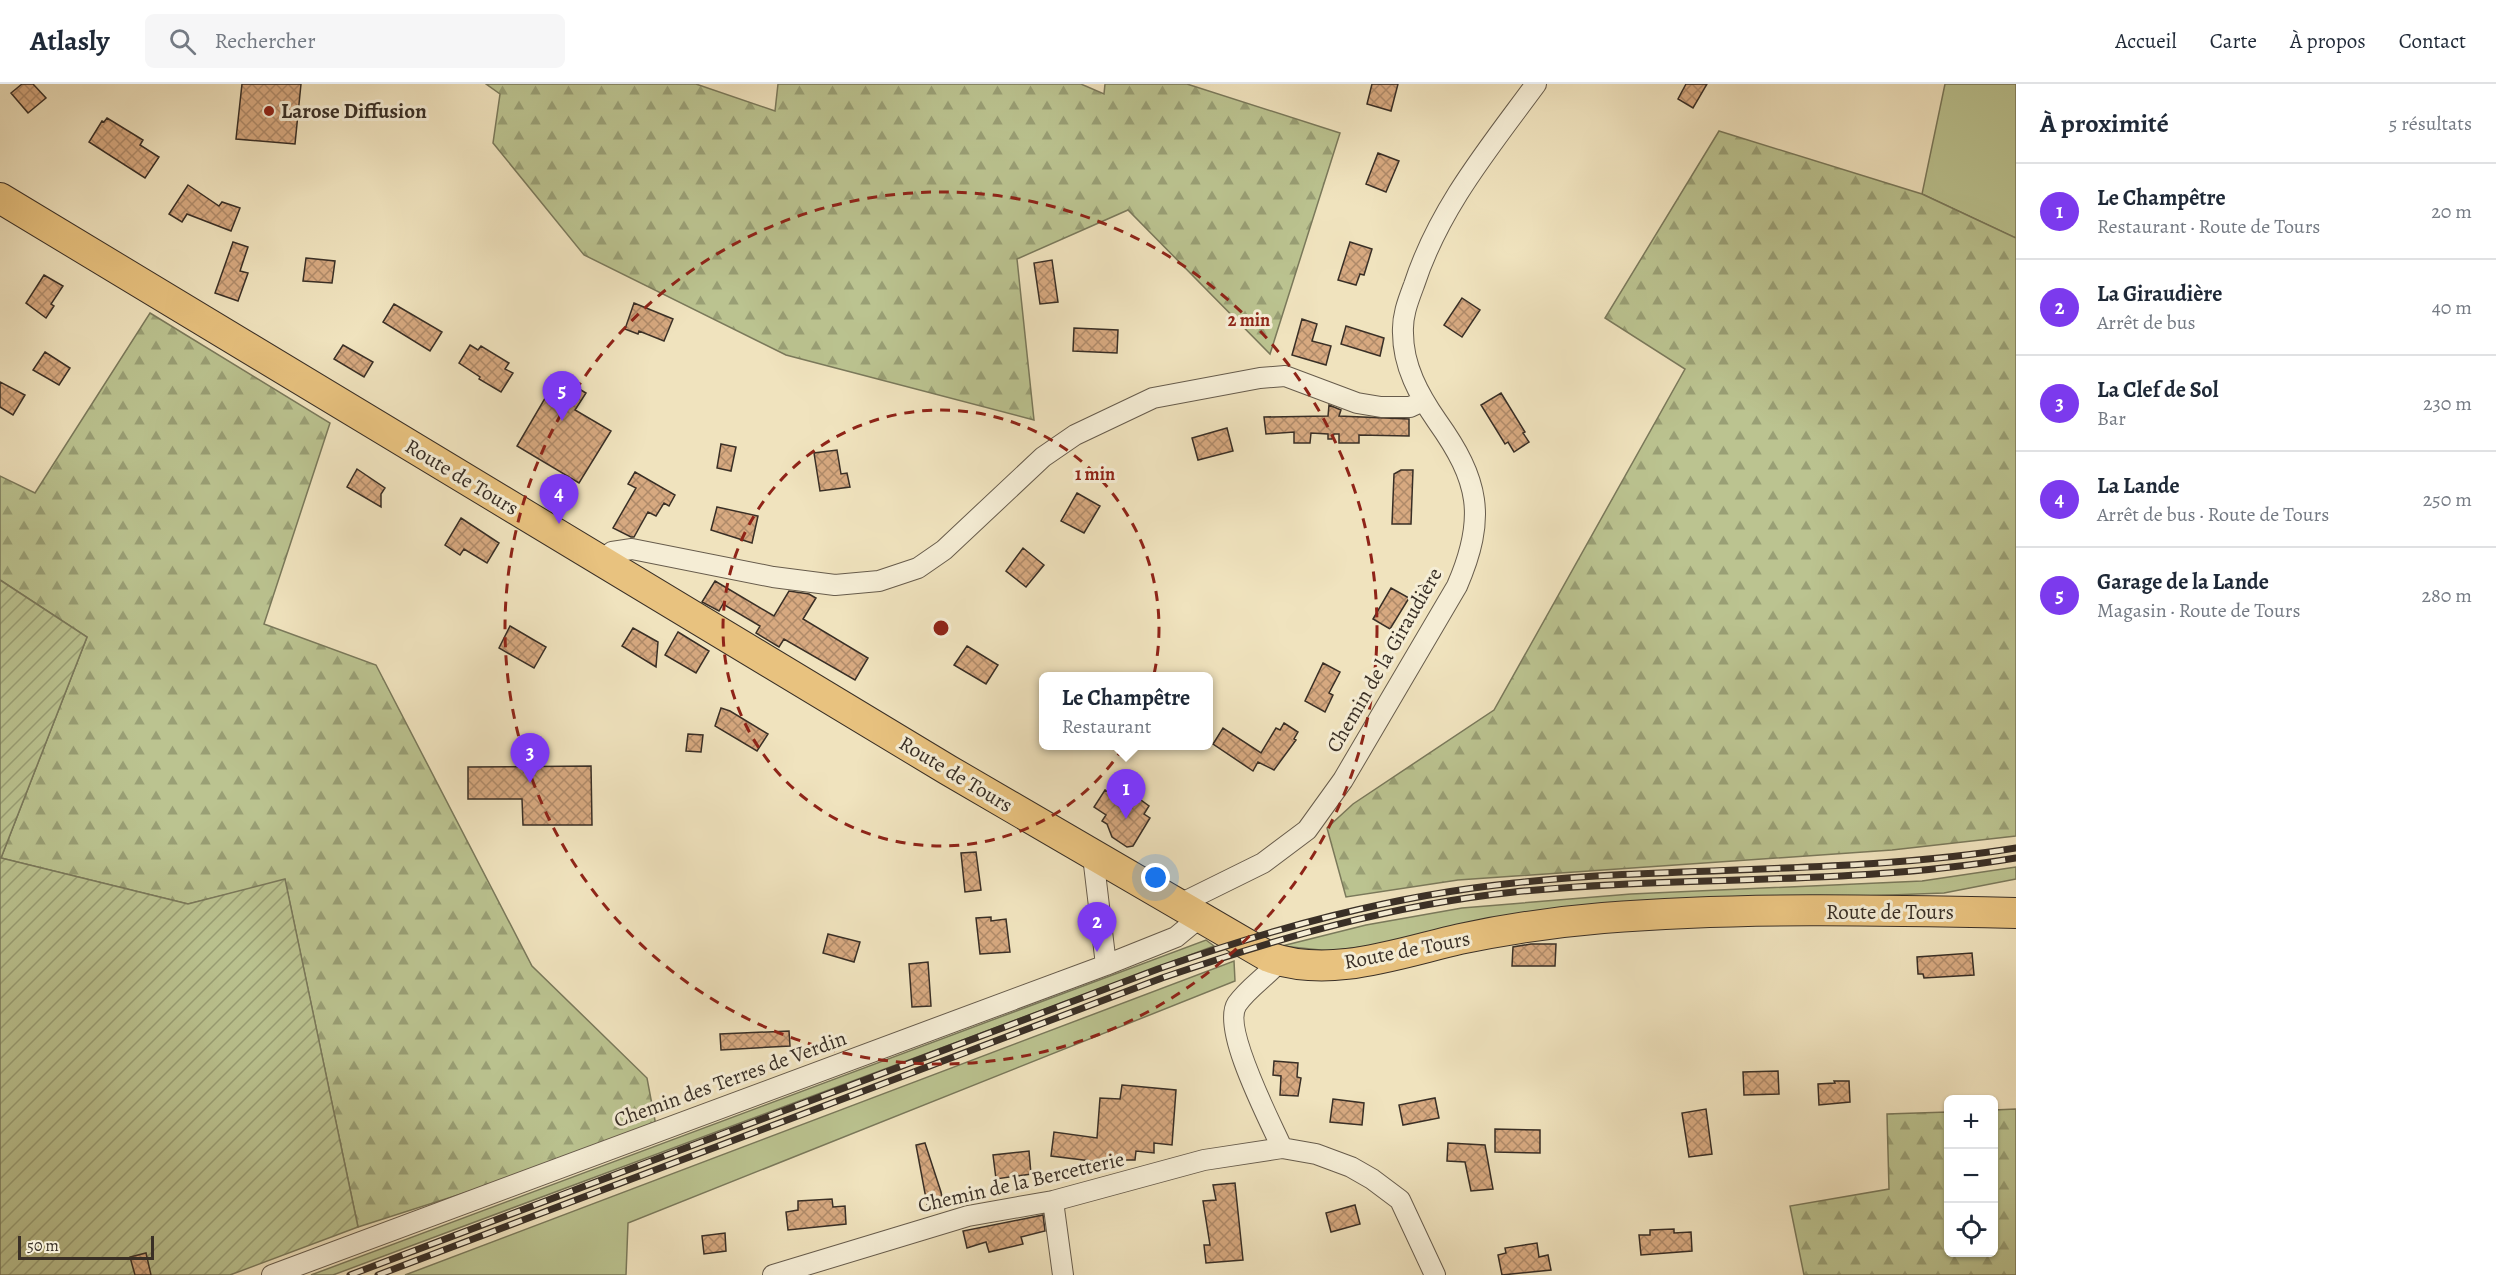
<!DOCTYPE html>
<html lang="fr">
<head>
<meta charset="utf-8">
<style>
	:root { --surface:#fff; --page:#f6f6f7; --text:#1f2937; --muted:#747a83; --line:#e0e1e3; --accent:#7c3aed }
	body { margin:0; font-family:Alegreya,serif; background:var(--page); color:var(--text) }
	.controls { position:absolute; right:18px; bottom:18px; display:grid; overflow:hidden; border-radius:9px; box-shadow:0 2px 4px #0004 }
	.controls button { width:54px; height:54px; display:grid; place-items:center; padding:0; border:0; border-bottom:2px solid var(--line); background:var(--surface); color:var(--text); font:30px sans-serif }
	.scale { position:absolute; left:18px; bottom:15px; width:136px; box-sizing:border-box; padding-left:6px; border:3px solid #392f26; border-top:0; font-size:16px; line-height:21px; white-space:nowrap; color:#392f26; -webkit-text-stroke:4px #f5edd5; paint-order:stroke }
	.you { position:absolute; left:1156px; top:794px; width:21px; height:21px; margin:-15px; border:4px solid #fff; border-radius:50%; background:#1a73e8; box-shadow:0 0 0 9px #1a73e833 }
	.badge { display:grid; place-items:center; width:39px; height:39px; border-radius:50%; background:var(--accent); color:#fff; font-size:20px; font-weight:700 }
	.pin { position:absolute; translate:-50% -50px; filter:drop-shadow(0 2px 3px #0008) }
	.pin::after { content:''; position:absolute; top:32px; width:21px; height:18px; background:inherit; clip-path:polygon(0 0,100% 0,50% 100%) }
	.popup { position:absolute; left:1039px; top:588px; width:174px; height:78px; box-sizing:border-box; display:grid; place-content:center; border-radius:9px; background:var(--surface); filter:drop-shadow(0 2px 4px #0005); font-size:20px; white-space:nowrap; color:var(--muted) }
	.popup b { font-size:22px; color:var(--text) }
	.popup::after { content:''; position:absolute; left:50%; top:100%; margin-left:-12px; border:12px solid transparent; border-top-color:var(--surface) }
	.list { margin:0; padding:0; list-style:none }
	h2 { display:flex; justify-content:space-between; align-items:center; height:78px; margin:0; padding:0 24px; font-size:26px }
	h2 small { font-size:20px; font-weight:400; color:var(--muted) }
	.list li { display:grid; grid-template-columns:39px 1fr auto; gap:18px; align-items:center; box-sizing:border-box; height:96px; padding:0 24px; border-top:2px solid var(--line) }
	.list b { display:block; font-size:22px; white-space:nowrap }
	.list p { margin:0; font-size:20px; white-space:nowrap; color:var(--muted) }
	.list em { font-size:20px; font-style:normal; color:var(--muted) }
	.icon { flex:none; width:33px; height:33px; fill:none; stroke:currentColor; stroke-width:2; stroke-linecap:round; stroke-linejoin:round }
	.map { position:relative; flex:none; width:2016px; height:1191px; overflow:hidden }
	header { display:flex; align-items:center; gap:36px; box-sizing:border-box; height:84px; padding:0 30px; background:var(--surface); border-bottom:2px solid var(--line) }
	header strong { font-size:28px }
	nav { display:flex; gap:33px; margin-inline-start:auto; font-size:21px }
	.search { width:420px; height:54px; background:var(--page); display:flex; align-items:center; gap:15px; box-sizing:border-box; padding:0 21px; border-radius:9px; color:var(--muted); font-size:22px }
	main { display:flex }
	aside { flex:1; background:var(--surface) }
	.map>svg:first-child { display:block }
	.grass { fill:#bbc390; stroke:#7a795b; stroke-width:1.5 }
	.forest { fill:url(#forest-firs); stroke:#7a795b; stroke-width:1.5 }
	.garden { fill:url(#garden-furrows); stroke:#7a795b; stroke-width:1.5 }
	.building { fill:url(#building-cross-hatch); stroke:#392f26; stroke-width:1.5 }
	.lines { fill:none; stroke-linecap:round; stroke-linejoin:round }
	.street-casing { stroke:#675c4c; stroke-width:22 }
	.primary-casing { stroke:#392f26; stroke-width:32 }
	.street { stroke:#f5edd5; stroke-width:20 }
	.primary { stroke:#e8c27f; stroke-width:30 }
	.rail-casing { stroke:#392f26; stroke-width:7 }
	.rail { stroke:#f5edd5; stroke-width:4.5; stroke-dasharray:14; stroke-linecap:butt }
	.ring { fill:none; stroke:#8f2418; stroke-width:3; stroke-dasharray:10 8 }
	.poi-dot { fill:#8f2418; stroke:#f5edd5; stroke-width:2 }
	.labels { text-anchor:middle; stroke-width:6; stroke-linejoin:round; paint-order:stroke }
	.poi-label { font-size:21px; font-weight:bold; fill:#392f26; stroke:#f5edd5; text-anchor:start }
	.street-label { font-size:21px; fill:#392f26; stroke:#f5edd5 }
	.centre { fill:#8f2418; stroke:#f5edd5; stroke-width:3 }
	.ring-label { font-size:18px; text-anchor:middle; font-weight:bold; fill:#8f2418; stroke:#f5edd5; stroke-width:6; stroke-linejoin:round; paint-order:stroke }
</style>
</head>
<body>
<header>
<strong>Atlasly</strong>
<div class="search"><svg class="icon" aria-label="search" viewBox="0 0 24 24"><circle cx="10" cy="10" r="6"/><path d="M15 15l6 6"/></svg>Rechercher</div>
<nav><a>Accueil</a><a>Carte</a><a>À propos</a><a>Contact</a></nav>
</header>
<main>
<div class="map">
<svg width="2016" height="1191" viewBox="0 0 2016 1191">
	<defs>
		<pattern id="forest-firs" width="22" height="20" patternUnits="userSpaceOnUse" patternTransform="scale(1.5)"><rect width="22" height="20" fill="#bbc390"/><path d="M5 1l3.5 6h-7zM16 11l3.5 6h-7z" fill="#999f75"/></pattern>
		<pattern id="garden-furrows" width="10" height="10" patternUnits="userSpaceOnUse" patternTransform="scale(1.5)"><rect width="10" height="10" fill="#bbc390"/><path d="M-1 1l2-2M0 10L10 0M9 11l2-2" fill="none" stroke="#999f75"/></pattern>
		<pattern id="building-cross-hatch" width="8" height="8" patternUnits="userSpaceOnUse" patternTransform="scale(1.5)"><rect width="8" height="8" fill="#d7a980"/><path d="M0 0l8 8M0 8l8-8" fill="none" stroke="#af8a69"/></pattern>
	</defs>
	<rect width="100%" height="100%" fill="#f0e3be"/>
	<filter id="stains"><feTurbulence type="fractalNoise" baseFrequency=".00333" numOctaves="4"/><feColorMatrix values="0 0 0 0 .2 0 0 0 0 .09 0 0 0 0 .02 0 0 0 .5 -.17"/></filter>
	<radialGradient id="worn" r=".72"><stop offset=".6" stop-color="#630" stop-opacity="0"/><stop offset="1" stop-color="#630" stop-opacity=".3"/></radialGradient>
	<!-- grass -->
	<path class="grass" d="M1945,0H2016V154L1922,110Z
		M2016,783V795L1944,809L1728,817L1330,867L1282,862L1366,841L1462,824L1631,810L1922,797Z
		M1206,856L1214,862L333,1191H311Z
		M1234,877L1235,897L628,1139L626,1191H405Z"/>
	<!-- forest -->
	<path class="forest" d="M486,0H696L775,27L778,0H1081L1104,10L1105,0H1187L1340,49L1270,270L1128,126L1017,175L1034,336L786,271L584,171L493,59L500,10Z
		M1719,47L1922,110L2016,154V752L1892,766L1458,796L1346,813L1327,744L1353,720L1494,626L1685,285L1605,234Z
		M150,229L330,339L264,540L376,581L532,882L647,994L657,1047L358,1143L285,796L188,820L1,774L87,553L0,496V392L35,409Z
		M2016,1025V1191H1804L1790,1122L1889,1105L1887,1030L1948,1028V1168H1994V1026Z"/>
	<!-- garden -->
	<path class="garden" d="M0,496L87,553L1,774L188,820L285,795L358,1143L230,1191H0Z"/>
	<!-- building -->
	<path class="building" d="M22,0H33L46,14L28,29L11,9Z
		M242,0H301L295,60L236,55Z
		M1372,0H1398L1391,27L1367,20Z
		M1686,0H1707L1693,24L1678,15Z
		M107,34L143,56L140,61L159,73L145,94L89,58L102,37L104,38Z
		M1378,69L1399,77L1386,108L1366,100Z
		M188,101L219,122L222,118L240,124L231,147L187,130L182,138L169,130Z
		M233,158L248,163L240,187L248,189L238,217L215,209Z
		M1350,158L1372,165L1364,191L1360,190L1356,201L1338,196Z
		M306,174L335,177L332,199L303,197Z
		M1052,176L1058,218L1040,220L1034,179Z
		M44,191L63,202L51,220L54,222L46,234L26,219Z
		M1462,214L1480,226L1462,253L1444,241Z
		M634,219L673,235L664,257L639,247L638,250L625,245Z
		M394,220L442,248L430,267L383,238Z
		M1302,235L1317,240L1312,257L1331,262L1326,281L1292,271Z
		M1346,242L1384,254L1380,272L1341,260Z
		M1074,244L1118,246L1117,269L1073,267Z
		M343,261L373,278L364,293L334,275Z
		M470,261L478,266L481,262L509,279L505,285L513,289L501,308L479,295L480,293L459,279Z
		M45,268L70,284L59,301L33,286Z
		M558,292L586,309L575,326L611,347L579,399L517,362Z
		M0,298L25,311L13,331L0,323Z
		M1501,309L1525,348L1523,349L1529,358L1514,368L1508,358L1505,360L1481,321Z
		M1329,321L1341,326L1339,332L1409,335V352L1359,351V359H1339V350H1334L1332,355H1328V350L1311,349L1310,359H1294V348L1266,350L1264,333L1328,332Z
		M1227,344L1233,367L1198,376L1192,354Z
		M721,360L736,363L731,387L717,384Z
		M837,366L841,390L847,389L850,403L820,407L814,369Z
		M357,385L385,404L381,410V423L347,403Z
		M1401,386H1413L1411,440H1392L1394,390Z
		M635,388L675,411L669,422L664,419L656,432L648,428L634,453H631L613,444L636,404L628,400Z
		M1077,409L1100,422L1084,449L1061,437Z
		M717,423L758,432L752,459L711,446Z
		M461,434L499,459L487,479L464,465L460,471L445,461Z
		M1023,464L1044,481L1026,503L1006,487Z
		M715,497L774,532L789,507L809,510L816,514L803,535L868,574L855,596L784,555L779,563L756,549L760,542L723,520L719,527L702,518Z
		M1391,504L1409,514L1390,545L1373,535Z
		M510,542L546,563L534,584L499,564Z
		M633,544L658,558L656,583L622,562Z
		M678,548L709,567L696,589L665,571Z
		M967,562L998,581L986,600L954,581Z
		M1323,579L1340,588L1329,609L1333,611L1325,628L1305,617Z
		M721,624L730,627L768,650L757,667L715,642Z
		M1284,639L1298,648L1294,655L1296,656L1274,686L1258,678L1253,687L1213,660L1223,644L1261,669L1276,644L1280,646Z
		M688,650L703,651L701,668L686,667Z
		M591,682L592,741H523L522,715H468V683Z
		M1105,706L1127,720L1134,711L1149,722L1144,730L1150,734L1133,762L1127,763L1112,753L1107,740L1102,737L1106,731L1094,723Z
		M976,768L981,806L965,808L961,769Z
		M991,833V837L1006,835L1010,868L980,870L976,834Z
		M828,850L860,858L854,878L823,869Z
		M1531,860H1556L1555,882H1512L1513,863Z
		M1972,869L1974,891L1924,894L1923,890H1918L1917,873Z
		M928,878L931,922L912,923L909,880Z
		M789,947L790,962L721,966L720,950Z
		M1274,977L1298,979L1297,993L1301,994L1298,1012L1280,1011L1281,992L1273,991Z
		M1778,987L1779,1010L1744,1011L1743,988Z
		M1834,997H1849L1850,1018L1819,1021L1818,1000L1835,999Z
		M1122,1001L1176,1006L1172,1061L1154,1059V1069L1136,1067L1135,1076H1124V1081L1051,1072L1054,1048L1097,1054L1100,1014L1120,1015Z
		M1435,1014L1439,1034L1403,1041L1399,1021Z
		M1333,1015L1364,1019L1362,1041L1330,1038Z
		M1706,1025L1712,1070L1689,1073L1682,1029Z
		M1495,1045L1540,1046V1069L1495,1068Z
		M925,1059L941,1108L943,1118L927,1120L916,1061Z
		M1448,1059L1485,1061L1493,1105L1471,1107L1465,1078L1447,1077Z
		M1029,1067L1031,1090L996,1095L993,1071Z
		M1235,1099L1243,1176L1206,1179L1204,1161H1210L1203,1117L1216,1116L1213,1101Z
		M832,1115L833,1123L845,1122L846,1140L788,1146L786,1128L798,1126V1117Z
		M1355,1121L1360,1140L1331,1148L1326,1129Z
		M1043,1131L1045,1147L1021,1153L1023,1160L989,1168L986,1158L967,1164L963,1147Z
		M1674,1145V1149L1691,1148L1692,1167L1641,1171L1639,1151H1650V1146Z
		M725,1149L726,1167L704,1170L702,1152Z
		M1537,1159L1539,1173L1548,1171L1551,1186L1502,1191L1498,1171L1506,1169L1505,1164Z
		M146,1169L151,1191H135L130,1173Z"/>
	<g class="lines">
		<defs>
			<path id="street" d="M602,477L612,468L632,465L773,493L835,501L879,497L918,484L944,466L1043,373L1075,351L1153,314L1260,294L1285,292L1357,319L1381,323H1410L1423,317
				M1093,772L1106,881
				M1178,821L1263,779L1307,746L1343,696L1457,502C1487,433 1479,396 1437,337C1419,311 1403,282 1403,249C1402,232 1408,217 1414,201C1439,124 1489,64 1536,0
				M1280,877C1267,892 1248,904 1237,920C1221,944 1270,1037 1282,1064L1316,1070L1351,1083L1372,1095L1400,1116L1435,1191
				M1053,1117L1063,1191
				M272,1191L1106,881L1176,853L1199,834
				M773,1191L968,1132L1053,1117L1204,1076L1282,1064"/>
			<path id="primary" d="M0,114L948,686L1269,873C1330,895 1399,869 1460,855C1507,845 1555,838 1603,834C1740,823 1879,826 2016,829"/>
		</defs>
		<!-- street casing -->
		<use href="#street" class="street-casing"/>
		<!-- primary casing -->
		<use href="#primary" class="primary-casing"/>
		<!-- street -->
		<use href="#street" class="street"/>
		<!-- primary -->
		<use href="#primary" class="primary"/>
		<defs>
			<path id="rail" d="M350,1191L1158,885C1274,844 1391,812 1514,799C1681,781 1850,791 2016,764
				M378,1191L1162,894C1278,854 1392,821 1514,808C1681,791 1850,802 2016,774"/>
		</defs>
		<!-- rail casing -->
		<use href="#rail" class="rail-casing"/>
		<!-- rail -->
		<use href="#rail" class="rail"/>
	</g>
	<!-- distance rings -->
	<g class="ring">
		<circle cx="941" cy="544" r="218"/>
		<circle cx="941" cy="544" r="436"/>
	</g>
	<!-- markers -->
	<circle class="poi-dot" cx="269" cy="27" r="6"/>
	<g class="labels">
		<!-- poi labels -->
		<g class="poi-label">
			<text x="281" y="34">Larose Diffusion</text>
		</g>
		<!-- street labels -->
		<g class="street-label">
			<text transform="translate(462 393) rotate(31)" y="7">Route de Tours</text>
			<text transform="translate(1384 576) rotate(-60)" y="7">Chemin de la Giraudière</text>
			<text transform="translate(956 690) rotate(31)" y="7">Route de Tours</text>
			<text x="1890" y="835">Route de Tours</text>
			<text transform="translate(1407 866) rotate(-11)" y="7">Route de Tours</text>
			<text transform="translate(730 995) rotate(-20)" y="7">Chemin des Terres de Verdin</text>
			<text transform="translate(1021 1098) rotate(-13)" y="7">Chemin de la Bercetterie</text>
		</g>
	</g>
	<circle cx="941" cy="544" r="9" class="centre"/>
	<g class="ring-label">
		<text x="1249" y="242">2 min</text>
		<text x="1095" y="396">1 min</text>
	</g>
	<rect width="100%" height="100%" filter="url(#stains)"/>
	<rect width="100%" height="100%" fill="url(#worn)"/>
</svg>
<div class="controls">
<button>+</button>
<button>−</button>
<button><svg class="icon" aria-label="locate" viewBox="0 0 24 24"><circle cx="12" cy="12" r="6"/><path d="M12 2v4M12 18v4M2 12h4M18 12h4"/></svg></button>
</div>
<div class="scale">50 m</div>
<div class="you"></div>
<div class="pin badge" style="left:1126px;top:735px">1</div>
<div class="popup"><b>Le Champêtre</b>Restaurant</div>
<div class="pin badge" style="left:1097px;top:868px">2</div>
<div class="pin badge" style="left:530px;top:699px">3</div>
<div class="pin badge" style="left:559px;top:440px">4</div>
<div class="pin badge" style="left:562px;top:337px">5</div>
</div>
<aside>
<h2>À proximité<small>5 résultats</small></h2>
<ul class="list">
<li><span class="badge">1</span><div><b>Le Champêtre</b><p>Restaurant · Route de Tours</p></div><em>20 m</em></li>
<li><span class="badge">2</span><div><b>La Giraudière</b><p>Arrêt de bus</p></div><em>40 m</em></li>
<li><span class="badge">3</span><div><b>La Clef de Sol</b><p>Bar</p></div><em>230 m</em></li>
<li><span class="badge">4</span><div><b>La Lande</b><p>Arrêt de bus · Route de Tours</p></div><em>250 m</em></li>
<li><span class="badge">5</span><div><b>Garage de la Lande</b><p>Magasin · Route de Tours</p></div><em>280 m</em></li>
</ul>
</aside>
</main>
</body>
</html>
